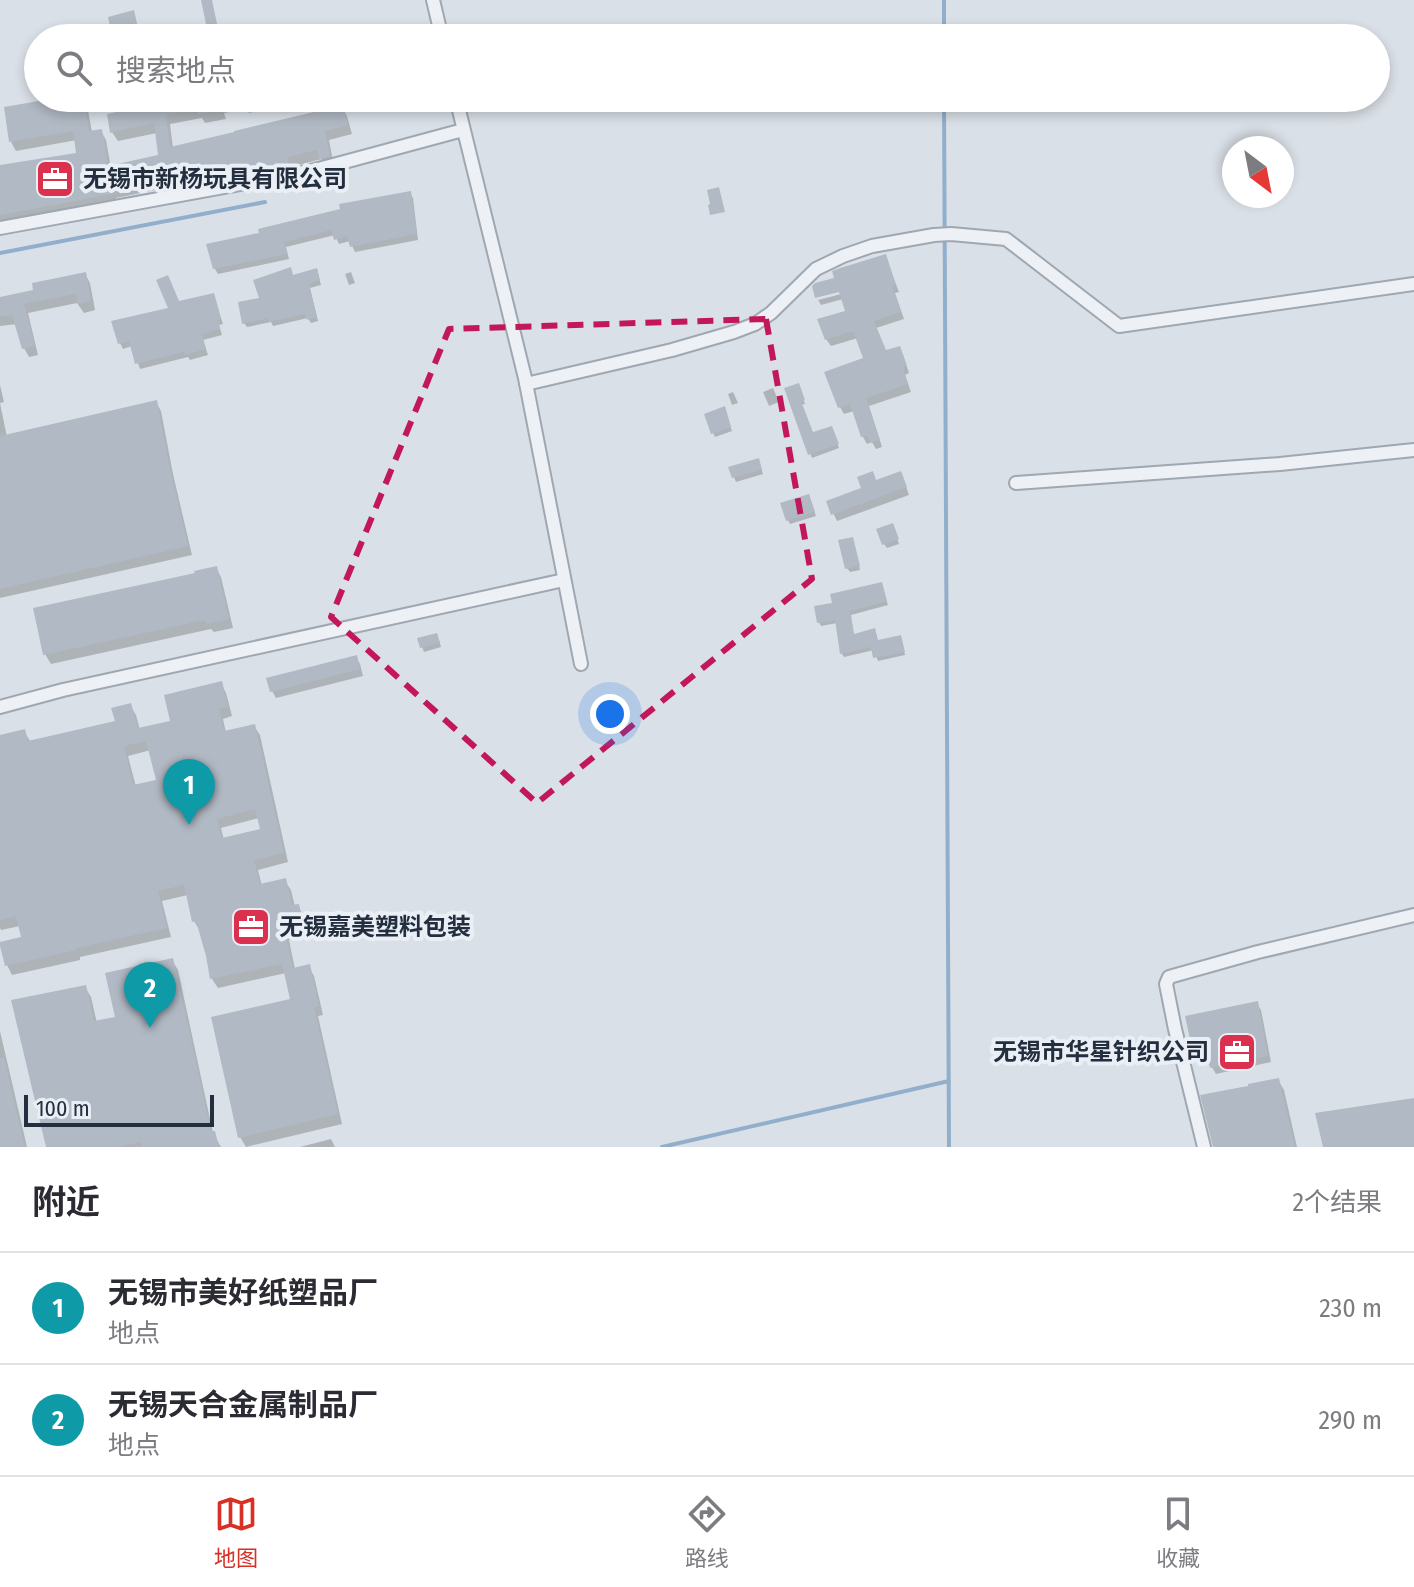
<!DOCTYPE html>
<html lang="zh">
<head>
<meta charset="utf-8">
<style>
	:root { --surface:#fff; --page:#f2f2f3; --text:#2b2b33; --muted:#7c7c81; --line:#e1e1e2; --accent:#d93025 }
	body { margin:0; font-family:"Fira Sans Condensed","Noto Sans SC",sans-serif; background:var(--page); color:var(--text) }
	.compass { position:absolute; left:1222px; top:136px; width:72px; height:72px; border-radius:50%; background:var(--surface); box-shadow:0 4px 12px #0003; rotate:148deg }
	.scale { position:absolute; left:24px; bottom:20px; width:190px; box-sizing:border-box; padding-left:8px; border:4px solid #232e3e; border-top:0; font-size:22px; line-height:28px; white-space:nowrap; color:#232e3e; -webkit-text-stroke:6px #eaeef5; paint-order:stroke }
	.you { position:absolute; left:610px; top:714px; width:28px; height:28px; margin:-20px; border:6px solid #fff; border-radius:50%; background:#1a73e8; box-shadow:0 0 0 12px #1a73e833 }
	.badge { display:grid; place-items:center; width:52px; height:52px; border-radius:50%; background:var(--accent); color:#fff; font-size:26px; font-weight:700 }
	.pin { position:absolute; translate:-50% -66px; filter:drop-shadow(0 2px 4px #0008) }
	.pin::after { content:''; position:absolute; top:42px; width:28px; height:24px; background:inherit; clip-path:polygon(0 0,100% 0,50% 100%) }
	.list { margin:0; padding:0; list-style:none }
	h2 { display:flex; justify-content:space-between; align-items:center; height:104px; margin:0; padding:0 32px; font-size:34px }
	h2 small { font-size:26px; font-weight:400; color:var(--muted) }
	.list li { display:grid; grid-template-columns:52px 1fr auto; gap:24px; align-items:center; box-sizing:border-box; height:112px; padding:0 32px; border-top:2px solid var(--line) }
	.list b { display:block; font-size:30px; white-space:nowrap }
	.list p { margin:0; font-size:26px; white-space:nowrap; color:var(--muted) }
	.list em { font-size:26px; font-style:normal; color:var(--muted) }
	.icon { flex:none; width:44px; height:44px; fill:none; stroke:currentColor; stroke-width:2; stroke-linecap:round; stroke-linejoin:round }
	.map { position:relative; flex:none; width:1414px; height:1147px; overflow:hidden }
	.search { position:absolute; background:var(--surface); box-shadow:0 4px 12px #0003; left:24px; right:24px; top:24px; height:88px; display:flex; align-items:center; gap:20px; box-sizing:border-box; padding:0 28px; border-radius:44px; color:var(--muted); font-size:30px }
	.sheet { height:328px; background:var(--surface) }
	nav { display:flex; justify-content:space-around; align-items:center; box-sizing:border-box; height:112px; border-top:2px solid var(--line); background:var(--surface); font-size:22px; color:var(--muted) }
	nav a { display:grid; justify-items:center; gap:4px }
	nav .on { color:var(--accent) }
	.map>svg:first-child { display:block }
	.shadow { fill:#0003; fill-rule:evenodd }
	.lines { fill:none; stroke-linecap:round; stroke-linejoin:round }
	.stream { stroke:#91afcb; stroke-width:4 }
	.building { fill:#b1b9c4; fill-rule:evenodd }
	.minor-casing { stroke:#9fa7b1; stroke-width:16 }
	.minor { stroke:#edf0f5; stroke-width:12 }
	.marked { fill:none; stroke:#c2185b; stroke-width:6; stroke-dasharray:16 10; stroke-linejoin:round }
	.labels { text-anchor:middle; stroke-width:8; stroke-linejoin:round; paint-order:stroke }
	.poi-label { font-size:24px; font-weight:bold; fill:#232e3e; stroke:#eaeef5; text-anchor:start }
</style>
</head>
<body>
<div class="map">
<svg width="1414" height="1147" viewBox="0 0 1414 1147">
	<rect width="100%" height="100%" fill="#dae0e7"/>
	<!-- shadow -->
	<path class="shadow" d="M135,17L138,28L115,34L113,30Z
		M1258,33L1261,38H1244Z
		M68,98H83L87,105L92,132L101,131L106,140L111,168L160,157L157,133L118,141L112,132L141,111L181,105L187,98H313L249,113L246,108L224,113L226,119L205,123L202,118L170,124L173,148L342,107L347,116L352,134L329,140L334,166L326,168L321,159L292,167L293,174L203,187L199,181L116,198V203L0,225V167L79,154L77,140L16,151L11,142Z
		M1115,98H1143L1132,102L1135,108L1129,111L1125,104L1120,106Z
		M1157,98H1188L1191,104L1183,107L1180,103L1163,109Z
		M410,193L413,198L418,240L355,252L350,241L339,244L335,235L286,247L289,259L218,274L215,269L209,245L262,234Z
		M885,256L899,292L895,293L904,319L876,328L886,352L903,355L909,373L905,375L911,392L869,406L882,447L876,449L872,442L867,444L863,437L854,411L844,414L840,407L865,359L858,338L831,346L826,339L848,312L843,299L821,305L818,300L849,292L837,279Z
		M351,272L355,283L349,285L345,274Z
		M85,274L90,283L95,310L84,313L77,303L28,313L38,355L29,357L24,348L17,324L0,326V299L36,292Z
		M318,274L321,285L310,288L318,321L311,323L308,318L273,326L271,322L247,327L244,323L262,299L293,277Z
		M213,295L223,324L219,325L222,335L203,340L208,355L190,360L188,357L140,369L132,346L123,349L120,343L179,303Z
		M0,385L4,402L0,403L7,437L156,402L161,411L173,474L192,555L0,598Z
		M773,388L779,402L769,406L763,392Z
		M786,389H800L805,404L801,405L812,434L833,432L839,448L812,458Z
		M733,392L738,403L732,405L728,394Z
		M726,413L732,431L715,437L713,433Z
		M760,464L763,474L736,482L730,468Z
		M904,481L909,495L837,521L828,502L877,482Z
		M811,501L816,516L790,524L788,520Z
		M894,529L899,544L887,548L884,544Z
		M854,543L860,570L850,572L847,568Z
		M216,568L221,577L233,628L214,632L211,629L51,664L45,654L197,575Z
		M881,584L888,605L851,615L854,636L878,642L902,641L905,655L878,661L874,650L844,657L842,654L837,623L821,626L819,622L834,605Z
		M439,640L441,647L424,652L422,647Z
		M356,657L360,664L363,676L276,698L272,691Z
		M221,683L226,693L232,716L223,719L226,733L254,726L260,735L288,862L258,870L262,886L285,881L291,890L295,907L298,906L302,914H299L305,937L308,936L289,940L295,969L309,967L314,976L323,1015L318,1016L342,1124L246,1147L240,1137L292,1000L286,973L218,988L212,979L208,956L200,931L194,921L188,895L162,901L171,937L80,957V960L12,975L7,965L23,939L20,926L1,930L0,928V737L24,731L30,741L117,723L130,705L136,715L140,730L172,722ZM151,750L158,782L136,787L128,756ZM259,818L262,831L224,840L221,828Z
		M172,960L178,970L213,1133L221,1147H48L85,987L91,997L97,1023L118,1018Z
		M1257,1004L1261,1010L1271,1062L1216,1074L1212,1067L1207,1049L1197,1051L1193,1044L1188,1017Z
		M0,1031L27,1147H0Z
		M1278,1080L1284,1090L1297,1147H1214Z
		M331,1139L335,1147H300Z"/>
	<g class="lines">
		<!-- stream -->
		<path class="stream" d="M944,0V38
			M944,98L949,1147
			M0,253L265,202
			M662,1147L949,1081"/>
	</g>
	<!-- building -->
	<path class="building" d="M201,0H212L220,38H188L187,34L207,29Z
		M134,10L137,24L111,31L108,17Z
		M1150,27L1154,38H1122V36Z
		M56,98H84L89,131L102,129L108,166L158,155L154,123L110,133L107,114L140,107L141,109L179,104L178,98H219L222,109L198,115L197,109L166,115L170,147L234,132V131L343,105L348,125L325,131L330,156L319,160L317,150L288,157L289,165L276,168V166L257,170L256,165L196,179L194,172L112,189L113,194L0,215V165L76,153L73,131L9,142L4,107Z
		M719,187L725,212L710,215L708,205L710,204L707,190Z
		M411,191L417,234L350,247L347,236L334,240L331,230L284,242L287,254L213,269L206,244L259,233L258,229L340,209L339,204Z
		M886,254L896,285L892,286L901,312L874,321L886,350L900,346L907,366L903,367L908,384L866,398L880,440L870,443L867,436L861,437L850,404L838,408L824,372L863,358L853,331L825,340L817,319L845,311L839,292L815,298L812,286L815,283L834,278L832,271L837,269Z
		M291,267L293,275L317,268L320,280L309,284L317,317L307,320L305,314L269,322L268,318L242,324L238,302L259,298L253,280Z
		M86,272L91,301L77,304L76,294L24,304L35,346L22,349L12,315L0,317V297L33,290L32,283Z
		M168,275L179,301L214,293L221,318L218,320L220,329L202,334L206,349L185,355L184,352L135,364L129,341L118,344L111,321L168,308L156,280Z
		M799,383L805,400L801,401L813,432L832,426L839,444L808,455L784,388Z
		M157,400L169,464L188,546L0,589V436Z
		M725,406L731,427L711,434L704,414Z
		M759,458L762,470L732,478L728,467Z
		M873,471L876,480L901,471L907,487L831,515L826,501L861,488L857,477Z
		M809,494L815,512L786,521L780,503Z
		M893,523L899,539L882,545L876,529Z
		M853,537L860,566L845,569L838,540Z
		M217,566L229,619L206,624L205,620L43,655L33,608L195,573L194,571Z
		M882,582L887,601L850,611L854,634L875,628L878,640L901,635L905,652L873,658L871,647L840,654L835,620L817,623L814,606L832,603L830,594Z
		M437,633L440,643L420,648L417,638Z
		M357,655L360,669L270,692L266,678Z
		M222,681L228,707L219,709L224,731L255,724L284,853L254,860L260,884L286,878L292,905L299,904L304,926L285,931L293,968L310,964L319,1006L314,1007L338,1114L238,1138L211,1017L290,999L282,964L210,979L206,956L196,921L192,922L184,885L158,891L167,928L76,948V950L5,966L0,946V942L21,937L16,916L0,920V735L25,729L28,741L115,721L111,708L131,703L138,728L170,721L164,695ZM146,741L156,780L133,785L124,746ZM255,809L260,829L222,838L217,819Z
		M173,958L211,1131H215L219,1147H142L141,1142L118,1147H46L11,1000L86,985L94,1021L115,1017L105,973Z
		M1258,1001L1268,1056L1210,1068L1204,1042L1191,1044L1185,1016Z
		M0,1058H4L25,1147H0Z
		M1279,1078L1295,1147H1213L1200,1095L1248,1086V1084Z
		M1414,1098V1147H1323L1315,1113Z"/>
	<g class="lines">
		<defs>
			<path id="minor" d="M433,0L442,38
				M456,98L525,378L581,664
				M0,228L311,171L463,130
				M526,384L672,350L734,332L755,324L771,313L816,269L843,256L872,246L934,235L951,234L1006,239L1119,326L1414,284
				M1016,483L1280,464L1414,450
				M0,707L63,690L564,580
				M1204,1147L1175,1029L1166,984L1169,977L1258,952L1414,915"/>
		</defs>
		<!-- minor casing -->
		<use href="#minor" class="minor-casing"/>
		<!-- minor -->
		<use href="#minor" class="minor"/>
	</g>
	<!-- marked area -->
	<path class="marked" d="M766,319L812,579L537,803L331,617L449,329Z"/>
	<!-- icons -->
	<defs>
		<symbol id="office-square" viewBox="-11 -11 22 22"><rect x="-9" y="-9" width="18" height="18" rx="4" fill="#db304e" stroke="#eaeef5"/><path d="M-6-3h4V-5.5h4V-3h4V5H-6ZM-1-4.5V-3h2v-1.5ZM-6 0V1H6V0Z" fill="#fff"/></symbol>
	</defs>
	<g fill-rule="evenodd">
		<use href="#office-square" x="33" y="157" width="44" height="44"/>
		<use href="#office-square" x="229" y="905" width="44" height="44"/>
		<use href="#office-square" x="1215" y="1030" width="44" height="44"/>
	</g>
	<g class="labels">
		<!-- poi labels -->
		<g class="poi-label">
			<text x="83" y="187">无锡市新杨玩具有限公司</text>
			<text x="279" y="935">无锡嘉美塑料包装</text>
			<text x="1209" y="1060" text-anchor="end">无锡市华星针织公司</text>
		</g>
	</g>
</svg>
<svg class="compass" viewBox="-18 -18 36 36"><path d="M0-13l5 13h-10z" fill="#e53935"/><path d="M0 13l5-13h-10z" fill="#7c7c81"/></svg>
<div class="scale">100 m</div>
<div class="you"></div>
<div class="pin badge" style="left:189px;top:825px;background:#0f9aa8">1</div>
<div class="pin badge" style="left:150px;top:1028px;background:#0f9aa8">2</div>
<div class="search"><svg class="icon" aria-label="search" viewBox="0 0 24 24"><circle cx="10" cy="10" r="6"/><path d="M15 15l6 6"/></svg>搜索地点</div>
</div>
<section class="sheet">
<h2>附近<small>2个结果</small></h2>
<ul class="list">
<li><span class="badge" style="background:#0f9aa8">1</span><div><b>无锡市美好纸塑品厂</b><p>地点</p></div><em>230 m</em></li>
<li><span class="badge" style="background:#0f9aa8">2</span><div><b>无锡天合金属制品厂</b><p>地点</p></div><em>290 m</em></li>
</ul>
</section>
<nav>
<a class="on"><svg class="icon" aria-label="map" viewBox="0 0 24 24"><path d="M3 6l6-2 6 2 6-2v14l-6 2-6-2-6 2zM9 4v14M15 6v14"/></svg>地图</a>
<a><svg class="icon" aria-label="directions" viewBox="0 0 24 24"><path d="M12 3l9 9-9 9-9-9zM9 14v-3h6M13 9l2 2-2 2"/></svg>路线</a>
<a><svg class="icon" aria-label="saved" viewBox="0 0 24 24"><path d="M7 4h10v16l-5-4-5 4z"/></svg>收藏</a>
</nav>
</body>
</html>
